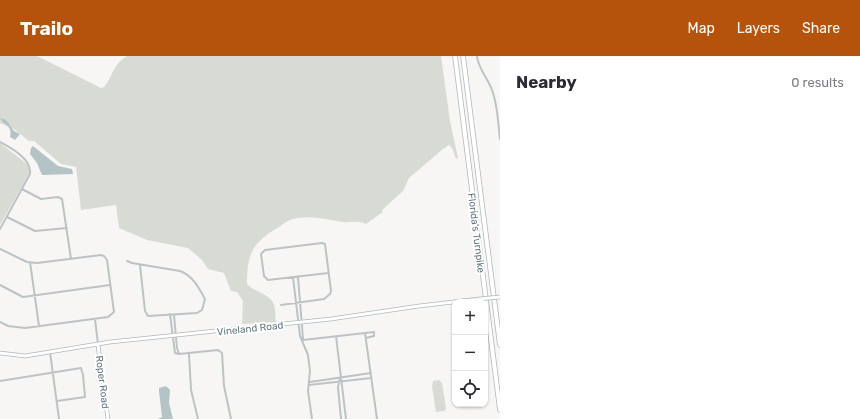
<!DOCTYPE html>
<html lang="en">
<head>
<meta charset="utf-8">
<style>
	:root { --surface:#fff; --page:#f2f2f3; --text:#2b2b33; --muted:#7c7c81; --line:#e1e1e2; --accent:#b45309 }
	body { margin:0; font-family:Rubik,sans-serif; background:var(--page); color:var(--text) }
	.controls { position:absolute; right:12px; bottom:12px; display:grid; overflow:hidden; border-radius:8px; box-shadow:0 1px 3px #0004 }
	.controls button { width:36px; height:36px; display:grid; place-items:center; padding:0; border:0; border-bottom:1px solid var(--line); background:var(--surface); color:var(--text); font:20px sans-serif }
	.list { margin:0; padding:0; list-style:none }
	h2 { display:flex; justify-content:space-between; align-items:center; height:52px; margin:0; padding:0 16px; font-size:17px }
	h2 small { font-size:13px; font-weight:400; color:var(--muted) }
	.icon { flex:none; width:22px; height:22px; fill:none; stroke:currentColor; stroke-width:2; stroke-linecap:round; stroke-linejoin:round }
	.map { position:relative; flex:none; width:500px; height:363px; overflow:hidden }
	header { display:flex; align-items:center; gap:24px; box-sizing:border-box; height:56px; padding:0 20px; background:var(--accent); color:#fff }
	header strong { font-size:19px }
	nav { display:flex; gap:22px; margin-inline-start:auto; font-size:14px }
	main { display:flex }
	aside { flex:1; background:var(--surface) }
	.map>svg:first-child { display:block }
	.green { fill:#d7dbd3 }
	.water { fill:#b4c3c5 }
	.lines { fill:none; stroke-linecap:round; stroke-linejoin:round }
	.secondary-casing { stroke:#b0b7ba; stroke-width:4.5 }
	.highway-casing { stroke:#b1b6b8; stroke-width:5.5 }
	.street { stroke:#bdc3c5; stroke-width:2 }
	.secondary { stroke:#fff; stroke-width:3 }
	.highway { stroke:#fff; stroke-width:4 }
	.secondary-bridge-casing { stroke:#b0b7ba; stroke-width:4.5; stroke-linecap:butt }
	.secondary-bridge { stroke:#fff; stroke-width:3 }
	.labels { text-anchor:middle; stroke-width:4; stroke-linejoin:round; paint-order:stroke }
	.street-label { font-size:10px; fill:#63767d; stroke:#fff }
</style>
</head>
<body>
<header>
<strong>Trailo</strong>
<nav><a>Map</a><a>Layers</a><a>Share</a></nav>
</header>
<main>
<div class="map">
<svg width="500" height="363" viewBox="0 0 500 363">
	<rect width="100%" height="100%" fill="#f7f6f4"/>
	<!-- green -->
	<path class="green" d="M0,0H37L101,32L104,31C114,19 112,9 127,0H441L450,65L458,102L456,103L452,92L449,89L443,93L409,122L403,135L382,154L383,156L366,168C358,164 350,167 342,166C326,163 305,158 290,164C285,166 281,170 277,172C252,187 247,199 247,228C254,236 271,238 274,249C276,254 275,261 276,266L242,268L243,245L237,236L231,235L224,217L208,213L202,204L188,192L147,184L119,172L116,149L81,154L76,111L61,108L34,85H29L14,73L0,67Z
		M0,87L27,108L30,116L0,169Z
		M439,324L442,327L446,352L445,355L436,356L432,330L433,325Z"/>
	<!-- water -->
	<path class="water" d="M0,62L6,64L14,75L20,78L15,84L10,81C13,69 4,70 0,62Z
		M33,90L58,110L72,113L73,118L42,119L37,107L30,98L31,92Z
		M166,330L170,334L169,347L173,363H158L162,361L159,335V332Z"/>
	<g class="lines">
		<defs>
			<path id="secondary" d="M98,289L108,363
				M0,297L25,300L110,286L331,263L419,250L479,243"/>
			<path id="highway" d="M455,0L500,354
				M463,0L500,289"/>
		</defs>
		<!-- secondary casing -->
		<use href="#secondary" class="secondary-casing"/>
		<!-- highway casing -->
		<use href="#highway" class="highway-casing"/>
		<!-- street -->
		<path class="street" d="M477,0C478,13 488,22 492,34C498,50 498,67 500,83
			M0,86C11,92 32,103 30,118L0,173
			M22,133L41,143L58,141L62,143L71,203
			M7,161L35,175L67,172
			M0,193L27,206L37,207L101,199L104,200L107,204L114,256L108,261L25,272L8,270L0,266
			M127,205L132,207L180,215C192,219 199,232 205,243L202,254L197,257L148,260L145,255L140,209
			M30,206L39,270
			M293,221L300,280L308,299L310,315L308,335L312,363
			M298,221L303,283
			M0,229L23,241L110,229
			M281,249L324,243L330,238L331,235L325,188L322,187L265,194L261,198L264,220L268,224L328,217
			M170,258L175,297L179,298L218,294L222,297L224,330L231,363
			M174,259L177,292L179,298
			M95,263L98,288
			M365,277L374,276V280L366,282
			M336,280L346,363
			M303,284L365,277L377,363
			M50,296L59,363
			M189,298L191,334L198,363
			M340,322L338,331L341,363
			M0,325L81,312L83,319L85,341L57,345
			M310,326L371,317
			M309,329L371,322"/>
		<!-- secondary -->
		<use href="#secondary" class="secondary"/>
		<!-- highway -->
		<use href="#highway" class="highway"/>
		<defs>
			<path id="secondary-bridge" d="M479,243L500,241"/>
		</defs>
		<!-- secondary-bridge casing -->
		<use href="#secondary-bridge" class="secondary-bridge-casing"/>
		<!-- secondary-bridge -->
		<use href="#secondary-bridge" class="secondary-bridge"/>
	</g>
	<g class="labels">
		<!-- street labels -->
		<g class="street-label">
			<text transform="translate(477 177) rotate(83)" y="4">Florida's Turnpike</text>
			<text transform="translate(250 272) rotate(-6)" y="4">Vineland Road</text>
			<text transform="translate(103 326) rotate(83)" y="4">Roper Road</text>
		</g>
	</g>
</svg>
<div class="controls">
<button>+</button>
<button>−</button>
<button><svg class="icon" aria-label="locate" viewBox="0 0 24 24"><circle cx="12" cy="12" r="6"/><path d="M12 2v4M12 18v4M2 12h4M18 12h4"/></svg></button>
</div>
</div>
<aside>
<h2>Nearby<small>0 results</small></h2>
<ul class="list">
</ul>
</aside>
</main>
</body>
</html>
